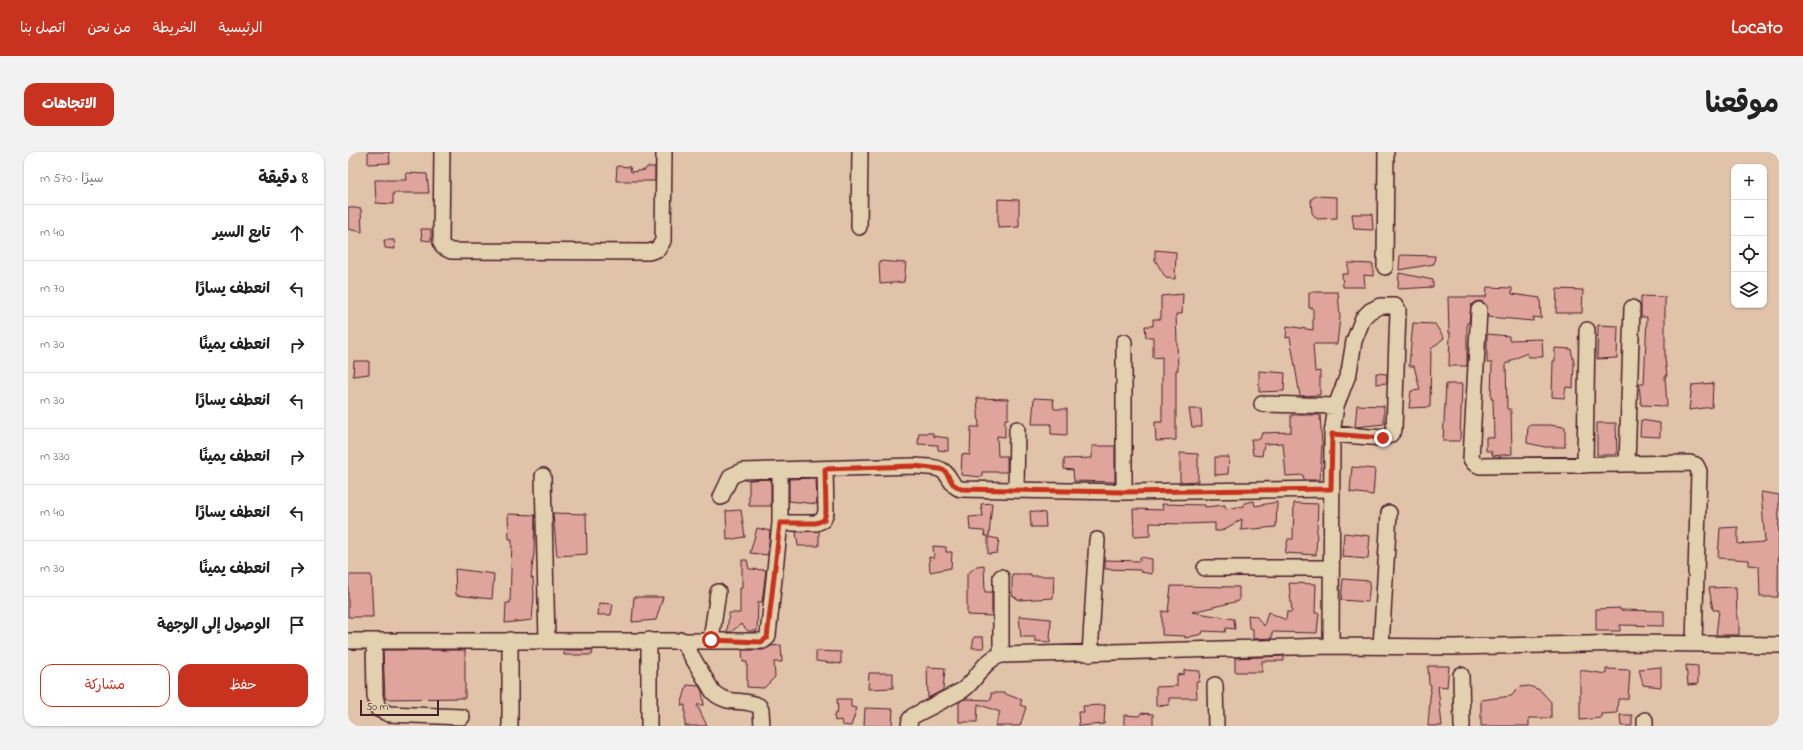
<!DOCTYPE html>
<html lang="ar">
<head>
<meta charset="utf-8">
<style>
	:root { --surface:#fff; --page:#f2f2f2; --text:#222; --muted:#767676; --line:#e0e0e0; --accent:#c8321e }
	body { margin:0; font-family:"Indie Flower","Playpen Sans Arabic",sans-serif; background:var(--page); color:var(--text); direction:rtl }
	.controls { position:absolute; right:12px; top:12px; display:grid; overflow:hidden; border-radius:8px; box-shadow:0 1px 3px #0004 }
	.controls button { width:36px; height:36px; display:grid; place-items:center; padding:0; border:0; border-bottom:1px solid var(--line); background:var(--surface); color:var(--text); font:20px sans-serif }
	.scale { position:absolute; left:12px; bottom:10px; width:79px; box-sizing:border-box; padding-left:4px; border:2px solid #4a1f2b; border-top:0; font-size:11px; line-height:14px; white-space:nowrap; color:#4a1f2b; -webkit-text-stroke:3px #e2d0ae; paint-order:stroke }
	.stop { position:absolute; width:12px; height:12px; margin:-9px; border:3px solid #c8321e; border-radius:50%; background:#fff }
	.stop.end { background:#c8321e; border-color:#fff; box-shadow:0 1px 4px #0008 }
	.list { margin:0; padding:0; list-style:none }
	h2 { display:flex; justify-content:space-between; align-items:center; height:52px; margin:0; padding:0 16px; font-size:17px }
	h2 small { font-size:13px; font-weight:400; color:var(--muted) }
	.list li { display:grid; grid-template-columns:26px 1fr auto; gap:12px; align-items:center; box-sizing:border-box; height:56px; padding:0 16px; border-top:1px solid var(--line) }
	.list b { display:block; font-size:15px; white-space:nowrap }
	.list em { font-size:13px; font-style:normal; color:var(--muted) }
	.actions { display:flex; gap:8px; padding:12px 16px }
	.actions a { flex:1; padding:9px 0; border:1px solid var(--accent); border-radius:12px; text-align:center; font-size:14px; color:var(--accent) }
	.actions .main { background:var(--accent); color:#fff }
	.icon { flex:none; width:22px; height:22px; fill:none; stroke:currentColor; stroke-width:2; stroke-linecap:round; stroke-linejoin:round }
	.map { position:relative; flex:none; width:1431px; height:574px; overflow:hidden; direction:ltr; border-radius:12px }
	header { display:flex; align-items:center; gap:24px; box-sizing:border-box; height:56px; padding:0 20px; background:var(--accent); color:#fff }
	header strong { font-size:19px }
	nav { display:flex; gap:22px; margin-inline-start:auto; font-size:14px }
	.intro { display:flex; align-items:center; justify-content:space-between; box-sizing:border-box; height:96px; padding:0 24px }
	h1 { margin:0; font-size:28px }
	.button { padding:10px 18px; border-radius:12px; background:var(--accent); color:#fff; font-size:14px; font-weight:700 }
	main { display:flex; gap:24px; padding:0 24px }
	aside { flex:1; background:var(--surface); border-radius:12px; box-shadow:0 1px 3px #0004 }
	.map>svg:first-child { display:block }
	.building { fill:#dfa59c; stroke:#4a1f2b }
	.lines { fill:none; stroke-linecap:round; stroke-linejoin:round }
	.minor-casing { stroke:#4a1f2b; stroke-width:18 }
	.minor { stroke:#e2d0ae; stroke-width:15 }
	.route { stroke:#c8321e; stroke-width:5 }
</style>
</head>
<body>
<header>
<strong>Locato</strong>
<nav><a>الرئيسية</a><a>الخريطة</a><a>من نحن</a><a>اتصل بنا</a></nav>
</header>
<div class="intro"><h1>موقعنا</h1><a class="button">الاتجاهات</a></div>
<main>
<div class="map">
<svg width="1431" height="574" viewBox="0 0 1431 574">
	<rect width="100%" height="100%" fill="#e1c3a9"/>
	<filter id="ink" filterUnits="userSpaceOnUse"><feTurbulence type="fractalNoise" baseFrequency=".025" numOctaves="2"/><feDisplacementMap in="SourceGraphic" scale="8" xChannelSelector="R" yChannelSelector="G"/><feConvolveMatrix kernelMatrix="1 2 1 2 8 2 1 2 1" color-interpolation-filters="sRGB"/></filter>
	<g filter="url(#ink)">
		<!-- building -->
		<path class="building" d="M20,0H41L42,11L20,12Z
			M269,14L282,15L283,20L297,18L299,15H307V29H268Z
			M58,21L79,22L81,41H45V52L28,51L27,28H59Z
			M968,44L989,45V66L969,67L964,61L963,47Z
			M650,47L671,48V75L650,76Z
			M0,55L13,57L14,80L0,77Z
			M1004,62H1024L1025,78L1006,77Z
			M73,77H83V89L74,88Z
			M36,88H46L47,97L37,96Z
			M807,98L828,100L827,127L818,126L807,108Z
			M1052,103L1087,104L1086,112L1051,118Z
			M531,109L558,111L556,130L532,132Z
			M1000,111L1025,112V124L1016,123L1017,135H995L994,122H1000Z
			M1051,121L1085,128V135L1050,137Z
			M1139,135L1164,136V142L1192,146L1193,166L1185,165V169L1140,165L1139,154L1136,151L1132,149L1127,150L1123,153L1121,171H1119V214H1101L1102,180L1101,181L1100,145H1138Z
			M1209,137L1235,138L1234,161H1208Z
			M961,140H990L992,165L989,192H965L967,220L972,219V243L952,244L942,185L938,186L939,174L965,178V156H961Z
			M835,142L834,162H828L830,218H828V288L808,289L807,270H814V205L805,206V185H798L797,174H805V167H813V144Z
			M1293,144L1317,145V206L1319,224H1317L1319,254L1293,253L1291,232H1296L1299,165H1293Z
			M1065,171L1087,172L1096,186L1083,197L1082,255L1061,256L1063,239L1072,238L1066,214H1061Z
			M1250,173L1270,174L1269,206L1249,207Z
			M1139,182L1161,184V188L1194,187L1195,205H1181L1179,201L1162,209V211H1158L1159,257H1163L1164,302L1145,304L1143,299H1138V285L1146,286L1145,247H1143L1144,211H1139Z
			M1207,196L1223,197L1226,211L1225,236L1218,235L1216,246L1204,245L1205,209H1207Z
			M6,209H21V222L5,224Z
			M911,219L937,221L936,239L911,240Z
			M1028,221L1039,222V231L1028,232Z
			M1365,231L1364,255L1341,258L1344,233Z
			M1098,232H1114L1112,289H1095Z
			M629,246L660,247V267H657V285L649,284L650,304H659V320H634V325L613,323L614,302L622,303L623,275H631Z
			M686,246L705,247L706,257H719V283L703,282V272H684Z
			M1009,253L1036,254V272L1007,275Z
			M841,257H853L854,275H844Z
			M943,263H972L974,293L972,328H956L955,323L938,324L935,291L916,292L914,304L905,303L903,287H912L914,281L943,280Z
			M1293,268L1312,271V285L1292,284Z
			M1249,271H1268L1269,303H1249Z
			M1180,273H1201L1217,275V295H1197L1179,291Z
			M571,281H585V284L600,286V299L590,298V293L570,292Z
			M744,294H767V330L726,329L725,318L716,317V307L744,306Z
			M832,301L850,302V329L832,330Z
			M867,305H881L880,322L867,323Z
			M1004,315L1027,317L1025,343L1002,340Z
			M468,326L469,352L441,349V327Z
			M423,327V354H401V328Z
			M1413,340L1431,343L1430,445H1412L1411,414L1401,413V408L1370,406L1372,376L1390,375V392L1417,390Z
			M906,349L907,354L929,350L928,375L893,378L894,367L873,379H867V371L835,372L802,371V384L786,385L785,357L815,358L814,352L857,353V355L877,353L878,357L896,354V351Z
			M644,351L641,384H637L636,379L622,378L621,365L635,364L633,352Z
			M946,351L970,352L968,403L937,401L940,387H945Z
			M393,358L397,385L379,388L378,359Z
			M682,359L697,361L698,375H683Z
			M205,361L238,362L239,402L209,404Z
			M160,362L187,363L186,401L183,426H185L186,444L184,468L157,471L158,451H162L164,387H161Z
			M409,376L422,379L420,403L402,401Z
			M471,379V394H450L448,380Z
			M996,381L1022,384L1020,407L994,405Z
			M640,385L651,387L649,401L640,402Z
			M585,394L598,395V400H604L603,416L582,420L581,405L586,406Z
			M792,405L804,407V422L793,420L792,418L757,417V408L792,409Z
			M394,408H399L401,417L418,418L414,450H410L409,479H400L393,472L383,480H379L381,461H392V436H394Z
			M636,413L637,440H644V464L619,463V422L629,414Z
			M107,417L146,422L144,447L108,443Z
			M664,422H683V424H706L705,446L671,448L664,443Z
			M0,423H23L25,465H0Z
			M995,427L1022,429L1020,450L993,448Z
			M941,431L968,432L967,461H971L969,481L924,480V486L905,487V477L901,476L900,463L908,464L916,474L920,460L938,468L939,460H944Z
			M823,434L891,435V449L844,460L886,467L887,477L878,476L877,480L855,479L854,482L837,486V484L814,483V459L820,460Z
			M1388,435L1389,467L1391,468V483H1368L1371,458H1365L1361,436Z
			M286,445H315L308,468L284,470Z
			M251,451L265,452L263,463H250Z
			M1272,456V458L1316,459V474L1272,473V479H1248V457Z
			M671,464L703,467L702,490L687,489V485H673Z
			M626,485H635L636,496H624Z
			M433,493L434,510H426L427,525L416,536L399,535V510H395L394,498H415L423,494Z
			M35,498H117V546L37,547Z
			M216,498H245L244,503H216Z
			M468,499L493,500V512L468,509Z
			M936,504V509H914V520H887V506Z
			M1338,513L1350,514V532L1340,533Z
			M1080,514H1101L1099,535L1090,534L1094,574H1080L1083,533L1081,532Z
			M579,515L597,516L595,538L580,546Z
			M1313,515V535L1295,533L1291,517Z
			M1258,517L1282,518L1280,547H1270L1269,561L1253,562V566L1232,568V518L1258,522Z
			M836,518L852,519L851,530H848L849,546H821V553L808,554V535L829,534V523L836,522Z
			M521,521H545V536L520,537Z
			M339,533L351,534L354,539L356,553H349L359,574H337V553L333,554Z
			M1181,534L1192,538L1203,550V566H1181V574H1133V548L1163,544L1172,535Z
			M643,541H655L674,548L672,553L678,555L672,574H647L652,560L630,552L629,570H611V550L616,547L643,548Z
			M489,547H503V555L509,556L503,574L494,573L493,568L487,569L486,563L490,560Z
			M757,553L756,572L731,574L730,560H736L735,554Z
			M517,556L545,557L544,574H516Z
			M793,561L805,562V574H776V563L791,564Z
			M1272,563H1284V574H1273Z"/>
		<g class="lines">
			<defs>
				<path id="minor" d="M94,0L93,90L95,95L103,99L301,100L310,97L315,89L316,0
					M511,75L512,0
					M1037,115L1038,0
					M1131,158L1123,307L1126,311L1132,314L1342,311L1348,313L1351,319L1346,492
					M914,252L988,254
					M1279,312L1284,156
					M1237,313L1239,178
					M432,318V371
					M195,324L199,488
					M668,338L669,277
					M776,340V190
					M373,345L383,324L395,319L566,314C574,315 588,314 595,319C603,324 602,334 613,337L776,340L983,337
					M857,416H983
					M162,488V574
					M334,488L365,540C380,554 395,546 411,554L413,558L414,574
					M363,488L370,440
					M0,489H415L419,486L420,483L432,371H468L475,368L478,360L477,317
					M26,489L27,544L30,557L41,562L114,565
					M983,494L984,282L988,254L1001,220L1006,189L1015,166L1022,159L1032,154H1047L1050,158L1046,278L1042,283L1035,286L984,282
					M1033,494L1041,361
					M742,502L749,388
					M653,503V425
					M1113,523L1114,574
					M867,533L868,574
					M1297,568V574
					M301,574V488
					M561,574L562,567L565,564L615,538C630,527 634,509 653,503L983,494L1106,495L1283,491L1431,493"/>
			</defs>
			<!-- minor casing -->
			<use href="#minor" class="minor-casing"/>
			<!-- minor -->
			<use href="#minor" class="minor"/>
		</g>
	</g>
	<g class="lines" filter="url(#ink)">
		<!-- route -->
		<path class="route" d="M363,488L413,490L419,486L432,371H468L476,368L478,360L477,317L566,314L592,317L597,319L605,332L613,337L776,340L983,337L984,282L1035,286"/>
	</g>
</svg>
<div class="controls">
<button>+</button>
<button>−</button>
<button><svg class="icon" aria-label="locate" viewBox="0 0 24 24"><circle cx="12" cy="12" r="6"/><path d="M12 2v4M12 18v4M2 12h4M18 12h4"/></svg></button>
<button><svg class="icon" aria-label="layers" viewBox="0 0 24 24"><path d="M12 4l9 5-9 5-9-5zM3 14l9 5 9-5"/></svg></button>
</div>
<div class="scale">50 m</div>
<div class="stop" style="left:363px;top:488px"></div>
<div class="stop end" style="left:1035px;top:286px"></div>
</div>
<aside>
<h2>8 دقيقة<small>سيرًا · 570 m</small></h2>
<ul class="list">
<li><svg class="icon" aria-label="ahead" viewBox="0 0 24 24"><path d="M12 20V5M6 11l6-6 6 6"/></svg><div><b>تابع السير</b></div><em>40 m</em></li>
<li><svg class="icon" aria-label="left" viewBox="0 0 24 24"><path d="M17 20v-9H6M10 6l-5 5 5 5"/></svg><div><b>انعطف يسارًا</b></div><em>70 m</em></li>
<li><svg class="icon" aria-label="right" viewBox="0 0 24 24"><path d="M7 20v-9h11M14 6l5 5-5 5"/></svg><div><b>انعطف يمينًا</b></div><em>30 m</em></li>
<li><svg class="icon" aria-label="left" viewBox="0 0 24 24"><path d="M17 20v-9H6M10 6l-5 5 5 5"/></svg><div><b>انعطف يسارًا</b></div><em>30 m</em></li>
<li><svg class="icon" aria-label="right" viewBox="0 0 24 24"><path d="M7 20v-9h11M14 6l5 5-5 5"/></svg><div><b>انعطف يمينًا</b></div><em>330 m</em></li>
<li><svg class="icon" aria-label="left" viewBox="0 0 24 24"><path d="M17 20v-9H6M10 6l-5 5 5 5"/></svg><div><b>انعطف يسارًا</b></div><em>40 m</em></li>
<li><svg class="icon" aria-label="right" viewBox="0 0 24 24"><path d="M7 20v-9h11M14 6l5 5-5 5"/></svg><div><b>انعطف يمينًا</b></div><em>30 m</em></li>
<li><svg class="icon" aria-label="arrive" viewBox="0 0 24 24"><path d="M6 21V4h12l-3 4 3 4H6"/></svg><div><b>الوصول إلى الوجهة</b></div></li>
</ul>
<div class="actions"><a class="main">حفظ</a><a>مشاركة</a></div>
</aside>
</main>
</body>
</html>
